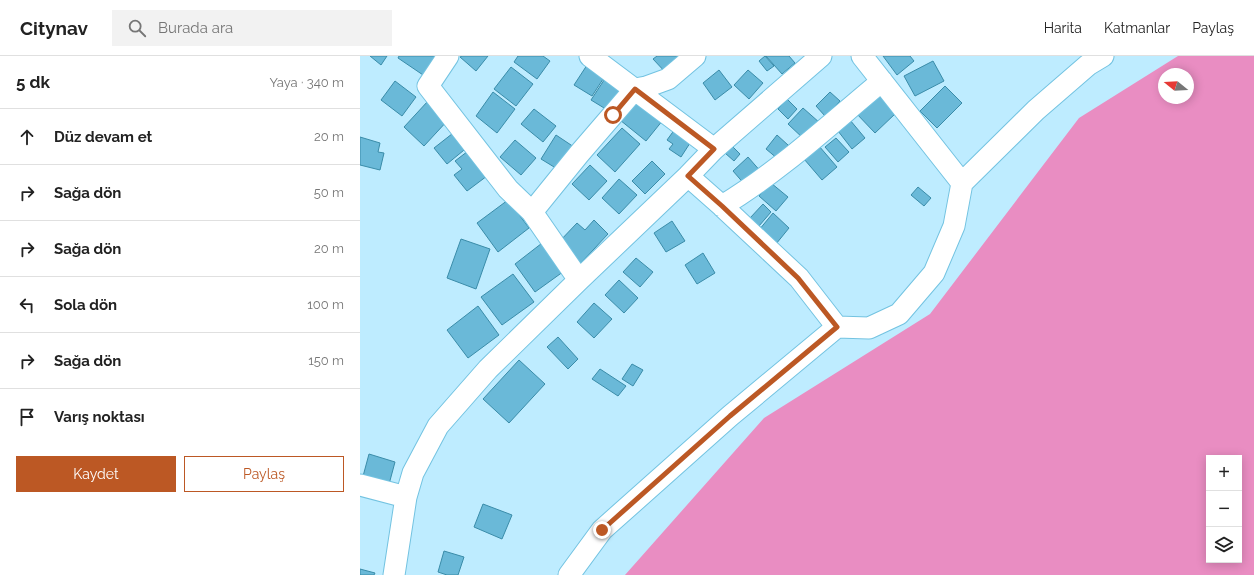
<!DOCTYPE html>
<html lang="tr">
<head>
<meta charset="utf-8">
<style>
	:root { --surface:#fff; --page:#f2f2f2; --text:#222; --muted:#767676; --line:#e0e0e0; --accent:#bc5824 }
	body { margin:0; font-family:Raleway,sans-serif; background:var(--page); color:var(--text) }
	.controls { position:absolute; right:12px; bottom:12px; display:grid; overflow:hidden; border-radius:0px; box-shadow:0 2px 10px #0003 }
	.controls button { width:36px; height:36px; display:grid; place-items:center; padding:0; border:0; border-bottom:1px solid var(--line); background:var(--surface); color:var(--text); font:20px sans-serif }
	.compass { position:absolute; left:798px; top:12px; width:36px; height:36px; border-radius:50%; background:var(--surface); box-shadow:0 2px 10px #0003; rotate:288deg }
	.stop { position:absolute; width:12px; height:12px; margin:-9px; border:3px solid #bc5824; border-radius:50%; background:#fff }
	.stop.end { background:#bc5824; border-color:#fff; box-shadow:0 1px 4px #0008 }
	.list { margin:0; padding:0; list-style:none }
	h2 { display:flex; justify-content:space-between; align-items:center; height:52px; margin:0; padding:0 16px; font-size:17px }
	h2 small { font-size:13px; font-weight:400; color:var(--muted) }
	.list li { display:grid; grid-template-columns:26px 1fr auto; gap:12px; align-items:center; box-sizing:border-box; height:56px; padding:0 16px; border-top:1px solid var(--line) }
	.list b { display:block; font-size:15px; white-space:nowrap }
	.list em { font-size:13px; font-style:normal; color:var(--muted) }
	.actions { display:flex; gap:8px; padding:12px 16px }
	.actions a { flex:1; padding:9px 0; border:1px solid var(--accent); border-radius:0px; text-align:center; font-size:14px; color:var(--accent) }
	.actions .main { background:var(--accent); color:#fff }
	.icon { flex:none; width:22px; height:22px; fill:none; stroke:currentColor; stroke-width:2; stroke-linecap:round; stroke-linejoin:round }
	.map { position:relative; flex:none; width:894px; height:519px; overflow:hidden }
	header { display:flex; align-items:center; gap:24px; box-sizing:border-box; height:56px; padding:0 20px; background:var(--surface); border-bottom:1px solid var(--line) }
	header strong { font-size:19px }
	nav { display:flex; gap:22px; margin-inline-start:auto; font-size:14px }
	.search { width:280px; height:36px; background:var(--page); display:flex; align-items:center; gap:10px; box-sizing:border-box; padding:0 14px; border-radius:0px; color:var(--muted); font-size:15px }
	main { display:flex }
	aside { flex:1; background:var(--surface) }
	.map>svg:first-child { display:block }
	.forest { fill:#e98dc2; fill-rule:evenodd }
	.building { fill:#6ab9d8; stroke:#3a8ca9 }
	.lines { fill:none; stroke-linecap:round; stroke-linejoin:round }
	.minor-casing { stroke:#73c3e1; stroke-width:23 }
	.minor { stroke:#fff; stroke-width:21 }
	.route { stroke:#bc5824; stroke-width:5 }
</style>
</head>
<body>
<header>
<strong>Citynav</strong>
<div class="search"><svg class="icon" aria-label="search" viewBox="0 0 24 24"><circle cx="10" cy="10" r="6"/><path d="M15 15l6 6"/></svg>Burada ara</div>
<nav><a>Harita</a><a>Katmanlar</a><a>Paylaş</a></nav>
</header>
<main>
<aside>
<h2>5 dk<small>Yaya · 340 m</small></h2>
<ul class="list">
<li><svg class="icon" aria-label="ahead" viewBox="0 0 24 24"><path d="M12 20V5M6 11l6-6 6 6"/></svg><div><b>Düz devam et</b></div><em>20 m</em></li>
<li><svg class="icon" aria-label="right" viewBox="0 0 24 24"><path d="M7 20v-9h11M14 6l5 5-5 5"/></svg><div><b>Sağa dön</b></div><em>50 m</em></li>
<li><svg class="icon" aria-label="right" viewBox="0 0 24 24"><path d="M7 20v-9h11M14 6l5 5-5 5"/></svg><div><b>Sağa dön</b></div><em>20 m</em></li>
<li><svg class="icon" aria-label="left" viewBox="0 0 24 24"><path d="M17 20v-9H6M10 6l-5 5 5 5"/></svg><div><b>Sola dön</b></div><em>100 m</em></li>
<li><svg class="icon" aria-label="right" viewBox="0 0 24 24"><path d="M7 20v-9h11M14 6l5 5-5 5"/></svg><div><b>Sağa dön</b></div><em>150 m</em></li>
<li><svg class="icon" aria-label="arrive" viewBox="0 0 24 24"><path d="M6 21V4h12l-3 4 3 4H6"/></svg><div><b>Varış noktası</b></div></li>
</ul>
<div class="actions"><a class="main">Kaydet</a><a>Paylaş</a></div>
</aside>
<div class="map">
<svg width="894" height="519" viewBox="0 0 894 519">
	<rect width="100%" height="100%" fill="#beecff"/>
	<!-- forest -->
	<path class="forest" d="M818,0H894V519H265L404,362L570,258L719,62ZM804,18H828V42H804ZM849,402H879V504H849Z"/>
	<!-- building -->
	<path class="building" d="M10,0H27L21,9Z
		M39,0H81L66,21L38,2Z
		M102,0H128L116,15L100,1Z
		M158,0H183L190,5L177,23L154,6Z
		M297,0H321L307,18L293,3Z
		M405,0L414,10L407,15L399,5Z
		M406,0H429L435,7L422,18Z
		M523,0H550L554,5L537,19Z
		M573,5L584,25L555,40L544,20Z
		M229,6L247,17L232,40L214,29Z
		M151,11L173,28L156,50L134,33Z
		M359,14L372,31L355,44L343,27Z
		M388,14L403,27L389,43L374,29Z
		M246,21L264,32L249,55L231,44Z
		M35,25L56,41L42,60L21,44Z
		M585,30L602,47L577,72L560,55Z
		M133,36L155,53L137,77L116,60Z
		M470,36L480,45L465,60L456,50Z
		M516,36L536,57L515,77L495,56Z
		M273,39L303,64L286,85L255,60Z
		M427,43L437,53L428,63L418,53Z
		M68,45L89,63L64,90L44,71Z
		M443,52L460,67L445,84L428,68Z
		M174,53L196,70L183,86L161,68Z
		M490,64L505,82L492,93L478,75Z
		M262,72L280,88L255,116L237,99Z
		M315,73L332,84L321,101L309,93L313,88L307,84Z
		M97,74L109,90L87,108L74,92Z
		M196,79L214,91L199,114L181,103Z
		M417,79L428,89L418,103L406,93Z
		M0,81L20,87L18,96L24,97L20,114L0,109Z
		M476,82L489,96L478,106L465,91Z
		M155,84L176,102L161,119L140,101Z
		M372,90L380,98L374,105L365,97Z
		M459,90L477,111L462,124L444,103Z
		M112,92L127,120L107,135L94,119L102,113L95,105Z
		M388,101L402,117L386,130L373,115Z
		M292,105L305,118L285,138L272,125Z
		M230,109L247,125L229,144L212,128Z
		M259,123L277,139L259,158L242,142Z
		M411,127L428,141L416,155L399,140Z
		M558,131L571,142L564,150L551,139Z
		M148,144L169,172L138,196L117,167Z
		M403,148L411,156L399,170L390,162Z
		M413,157L429,172L416,188L399,174Z
		M234,164L248,178L220,208L198,187L217,167L225,174Z
		M312,165L325,185L306,196L294,177Z
		M101,183L130,193L116,233L87,222Z
		M186,184L207,213L175,236L155,208Z
		M343,197L355,217L337,228L325,209Z
		M276,202L293,216L280,231L263,216Z
		M153,218L174,246L142,269L121,241Z
		M259,224L278,242L264,257L245,239Z
		M234,247L252,263L234,282L217,266Z
		M118,250L139,279L108,302L87,274Z
		M198,281L218,303L208,313L187,291Z
		M159,304L185,328L149,367L123,343Z
		M272,308L283,314L273,330L262,323Z
		M240,313L266,330L258,340L232,323Z
		M9,398L35,406L28,432L2,424Z
		M123,448L152,459L142,483L114,471Z
		M84,495L104,501L98,519H87L78,516Z
		M0,513L15,517L14,519H0Z"/>
	<g class="lines">
		<defs>
			<path id="minor" d="M88,0L68,30L148,133L172,156L219,224
				M230,0L354,93
				M502,0L602,127
				M328,120L362,150L439,222L477,271L509,272L539,258L574,217L594,170L602,127L676,54L728,9L743,0
				M362,150C420,115 470,68 522,25
				M172,156L219,98L275,33L286,31L308,23L335,0
				M0,429L46,441
				M34,519L46,441L53,417L78,370L128,313L219,224L328,120L354,93L461,0
				M209,519L242,474L370,360L477,271"/>
		</defs>
		<!-- minor casing -->
		<use href="#minor" class="minor-casing"/>
		<!-- minor -->
		<use href="#minor" class="minor"/>
	</g>
	<g class="lines">
		<!-- route -->
		<path class="route" d="M242,474L370,360L477,271L438,222L362,150L328,120L354,93L275,33L253,59"/>
	</g>
</svg>
<div class="controls">
<button>+</button>
<button>−</button>
<button><svg class="icon" aria-label="layers" viewBox="0 0 24 24"><path d="M12 4l9 5-9 5-9-5zM3 14l9 5 9-5"/></svg></button>
</div>
<svg class="compass" viewBox="-18 -18 36 36"><path d="M0-13l5 13h-10z" fill="#e53935"/><path d="M0 13l5-13h-10z" fill="#767676"/></svg>
<div class="stop" style="left:253px;top:59px"></div>
<div class="stop end" style="left:242px;top:474px"></div>
</div>
</main>
</body>
</html>
